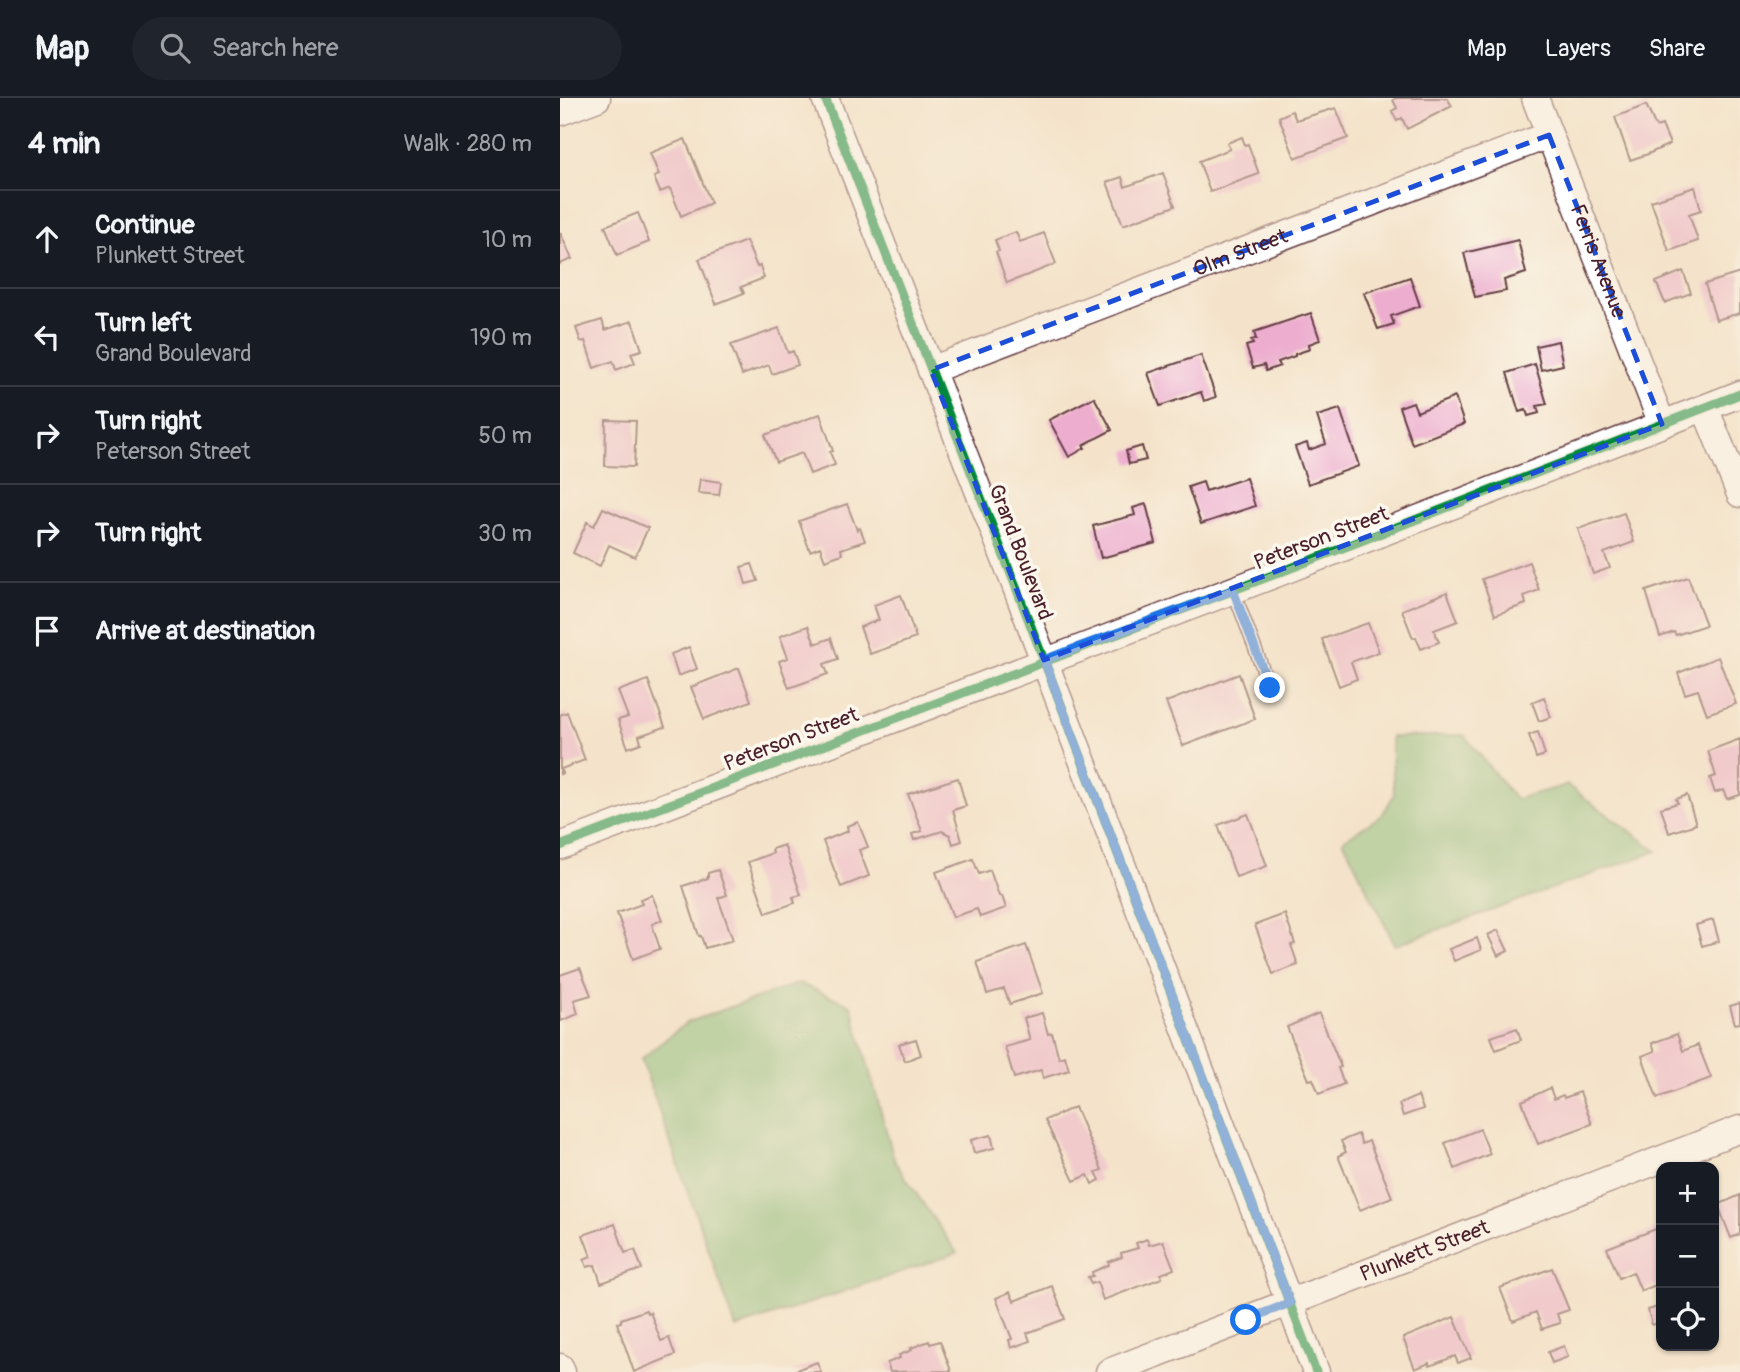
<!DOCTYPE html>
<html lang="en">
<head>
<meta charset="utf-8">
<style>
	:root { --surface:#171b24; --page:#20242c; --text:#f1f3f6; --muted:#9ea1a6; --line:#363941 }
	body { margin:0; font-family:Pangolin,sans-serif; background:var(--page); color:var(--text) }
	.controls { position:absolute; right:21px; bottom:21px; display:grid; overflow:hidden; border-radius:14px; box-shadow:0 2px 5px #0004 }
	.controls button { width:63px; height:63px; display:grid; place-items:center; padding:0; border:0; border-bottom:2px solid var(--line); background:var(--surface); color:var(--text); font:35px sans-serif }
	.stop { position:absolute; width:21px; height:21px; margin:-16px; border:5px solid #1a73e8; border-radius:50%; background:#fff }
	.stop.end { background:#1a73e8; border-color:#fff; box-shadow:0 2px 7px #0008 }
	.list { margin:0; padding:0; list-style:none }
	h2 { display:flex; justify-content:space-between; align-items:center; height:91px; margin:0; padding:0 28px; font-size:30px }
	h2 small { font-size:23px; font-weight:400; color:var(--muted) }
	.list li { display:grid; grid-template-columns:46px 1fr auto; gap:21px; align-items:center; box-sizing:border-box; height:98px; padding:0 28px; border-top:2px solid var(--line) }
	.list b { display:block; font-size:26px; white-space:nowrap }
	.list p { margin:0; font-size:23px; white-space:nowrap; color:var(--muted) }
	.list em { font-size:23px; font-style:normal; color:var(--muted) }
	.icon { flex:none; width:38px; height:38px; fill:none; stroke:currentColor; stroke-width:2; stroke-linecap:round; stroke-linejoin:round }
	.map { position:relative; flex:none; width:1180px; height:1274px; overflow:hidden }
	header { display:flex; align-items:center; gap:42px; box-sizing:border-box; height:98px; padding:0 35px; background:var(--surface); border-bottom:2px solid var(--line) }
	header strong { font-size:33px }
	nav { display:flex; gap:38px; margin-inline-start:auto; font-size:24px }
	.search { width:490px; height:63px; background:var(--page); display:flex; align-items:center; gap:18px; box-sizing:border-box; padding:0 24px; border-radius:38px; color:var(--muted); font-size:26px }
	main { display:flex }
	aside { flex:1; background:var(--surface) }
	.map>svg:first-child { display:block }
	.forest { fill:#84bc79; stroke:#676e52; stroke-width:2 }
	.building { fill:#edadcf }
	.lines { fill:none; stroke-linecap:round; stroke-linejoin:round }
	.lane-casing { stroke:#643c43; stroke-width:15 }
	.street-casing { stroke:#643c43; stroke-width:29 }
	.lane { stroke:#fff; stroke-width:12 }
	.street { stroke:#fff; stroke-width:26 }
	.cycleway-casing { stroke:#fbf7ec; stroke-width:13 }
	.cycleway { stroke:#00873e; stroke-width:9 }
	.route { stroke:#1a73e8; stroke-width:9 }
	.marked { fill:none; stroke:#1d4ed8; stroke-width:5; stroke-dasharray:14 9; stroke-linejoin:round }
	.labels { text-anchor:middle; stroke-width:7; stroke-linejoin:round; paint-order:stroke }
	.street-label { font-size:21px; fill:#4a1f2b; stroke:#fbf7ec }
</style>
</head>
<body>
<header>
<strong>Map</strong>
<div class="search"><svg class="icon" aria-label="search" viewBox="0 0 24 24"><circle cx="10" cy="10" r="6"/><path d="M15 15l6 6"/></svg>Search here</div>
<nav><a>Map</a><a>Layers</a><a>Share</a></nav>
</header>
<main>
<aside>
<h2>4 min<small>Walk · 280 m</small></h2>
<ul class="list">
<li><svg class="icon" aria-label="ahead" viewBox="0 0 24 24"><path d="M12 20V5M6 11l6-6 6 6"/></svg><div><b>Continue</b><p>Plunkett Street</p></div><em>10 m</em></li>
<li><svg class="icon" aria-label="left" viewBox="0 0 24 24"><path d="M17 20v-9H6M10 6l-5 5 5 5"/></svg><div><b>Turn left</b><p>Grand Boulevard</p></div><em>190 m</em></li>
<li><svg class="icon" aria-label="right" viewBox="0 0 24 24"><path d="M7 20v-9h11M14 6l5 5-5 5"/></svg><div><b>Turn right</b><p>Peterson Street</p></div><em>50 m</em></li>
<li><svg class="icon" aria-label="right" viewBox="0 0 24 24"><path d="M7 20v-9h11M14 6l5 5-5 5"/></svg><div><b>Turn right</b></div><em>30 m</em></li>
<li><svg class="icon" aria-label="arrive" viewBox="0 0 24 24"><path d="M6 21V4h12l-3 4 3 4H6"/></svg><div><b>Arrive at destination</b></div></li>
</ul>
</aside>
<div class="map">
<svg width="1180" height="1274" viewBox="0 0 1180 1274">
	<rect width="100%" height="100%" fill="#fbf7ec"/>
	<filter id="ink" filterUnits="userSpaceOnUse"><feTurbulence type="fractalNoise" baseFrequency=".0143" numOctaves="2"/><feDisplacementMap in="SourceGraphic" scale="14" xChannelSelector="R" yChannelSelector="G"/><feConvolveMatrix kernelMatrix="1 2 1 2 8 2 1 2 1" color-interpolation-filters="sRGB"/></filter>
	<filter id="wash" filterUnits="userSpaceOnUse"><feTurbulence type="fractalNoise" baseFrequency=".00686" numOctaves="4" result="noise"/><feDisplacementMap in="SourceGraphic" scale="28" xChannelSelector="R" yChannelSelector="G"/><feGaussianBlur stdDeviation="1.57" result="paint"/><feColorMatrix in="noise" values="0 0 0 0 0 0 0 0 0 0 0 0 0 0 0 0 0 1.4 0 .05"/><feComposite in="paint" operator="in"/></filter>
	<g filter="url(#wash)">
		<rect width="100%" height="100%" fill="#f4e3ca"/>
		<!-- forest -->
		<path class="forest" d="M904,637L955,701L1007,687L1097,753L835,847L783,742L822,717L834,697L831,639Z
			M239,885L291,907L335,1064L397,1155L176,1230L81,961L126,925Z"/>
		<g id="blocks">
			<!-- building -->
			<path class="building" d="M836,0H887L892,8L847,31L842,20L837,23L832,13L837,10L833,2Z
				M1086,7L1096,29L1102,27L1110,46L1088,56L1070,62L1055,19Z
				M776,10L788,40L735,60L719,19L732,13L736,22Z
				M682,39L685,47L688,46L699,76L650,94L639,63L670,51L667,45Z
				M125,41L151,105L121,118L110,90L100,94L94,79L99,77L90,55Z
				M603,75L615,108L563,127L547,84L562,79L565,89Z
				M1135,89L1141,112L1129,116L1138,143L1109,153L1091,103Z
				M78,115L89,144L57,157L45,128Z
				M0,134L12,161L0,166Z
				M456,134L460,144L484,135L496,166L447,185L436,154L439,153L435,142Z
				M958,142L966,175L944,182L946,193L915,199L904,155Z
				M186,143L197,169L200,168L204,180L181,189L184,195L156,206L139,161Z
				M1123,173L1131,195L1105,205L1096,184Z
				M1180,175V215L1156,222L1145,186Z
				M850,179L860,208L831,218L834,226L818,231L804,195Z
				M751,215L760,242L749,246L750,251L735,256V258L718,264L720,268L706,273L704,267L693,270L686,248L693,246L691,242L696,241L694,234Z
				M42,222L45,232L72,223L82,252L71,255L75,265L56,272L53,263L34,270L25,243L21,244L16,230Z
				M219,230L228,255L233,253L238,267L212,276L209,267L182,277L171,247Z
				M998,243L1003,267L981,272L976,248Z
				M641,257L656,299L644,303L641,294L600,308L588,275Z
				M975,266L987,306L977,308L979,315L968,318L966,312L959,314L947,275Z
				M534,299L552,332L523,347L525,350L509,359L489,322Z
				M895,299L904,326L852,346L839,309L853,304L857,314Z
				M780,311L799,368L748,386L735,349L747,345L749,352L766,346L757,318Z
				M260,316L273,353L270,354L275,367L250,376L242,355L216,364L205,337Z
				M46,322L76,323L74,369L45,368Z
				M582,348L586,362L569,366L566,353Z
				M686,380L695,408L641,426L628,389L643,384L646,393Z
				M140,381L161,384L159,397L138,395Z
				M287,406L297,432L300,430L305,443L281,451L282,456L265,462L260,449L250,453L239,423Z
				M586,406L596,445L541,460L533,428L575,417L573,410Z
				M43,410L88,430L75,459L49,447L40,468L13,455L27,424L34,428Z
				M1064,415L1074,444L1044,455L1050,470L1033,476L1018,431Z
				M969,464L979,492L964,498L966,506L935,517L922,481Z
				M192,466L198,483L186,486L181,469Z
				M1128,479L1146,527L1116,537L1114,534L1100,539L1086,493Z
				M887,494L898,523L874,532L879,544L861,551L856,539L853,540L842,512Z
				M341,497L356,540L310,556L300,529L319,522L314,507Z
				M808,525L819,554L791,564L797,581L779,588L762,541Z
				M248,528L255,546L271,540L278,561L264,566L268,576L229,590L219,563L228,560L220,538Z
				M129,549L137,571L118,578L111,556Z
				M1158,559L1176,606L1147,616L1138,592L1125,596L1118,575Z
				M179,570L191,603L144,621L131,589Z
				M679,576L695,621L623,648L606,604Z
				M88,582L105,629L79,638L81,645L68,650L58,622L68,619L58,593Z
				M984,599L991,619L979,623L972,604Z
				M7,614L25,662L1,671L3,675L0,676V617Z
				M978,634L985,657L976,660L969,637Z
				M1180,641V697L1167,701L1163,692L1155,695L1150,680L1156,678L1148,653Z
				M398,680L406,708L393,712L402,743L393,746L390,737L382,733L354,742L352,736L362,733L348,696Z
				M1127,697L1136,726L1109,735L1101,710L1118,705L1116,701Z
				M688,716L707,768L676,779L658,727Z
				M298,724L308,749L299,752L309,778L281,789L263,743L288,733L287,728Z
				M224,747L241,797L233,799L235,805L206,815L188,764L213,755L212,751Z
				M413,761L419,776L430,772L439,798H442L446,810L420,819L417,811L393,819L376,774Z
				M158,772L167,797L158,800L173,842L145,850L141,838H139L123,788L148,780V775Z
				M92,797L102,822L92,826L100,851L73,861L57,815L82,806L80,801Z
				M725,816L735,846L731,847L738,867L713,876L695,827Z
				M1153,822L1159,843L1142,848L1136,827Z
				M938,832L948,853L938,858L928,837Z
				M917,840L921,852L894,863L889,851Z
				M466,847L483,895L450,906L444,891L427,896L417,864Z
				M20,870L31,897L14,902L18,916L1,923L0,877Z
				M1180,905V925L1175,926L1170,908Z
				M482,915L488,936L492,935L499,960L505,958L509,972L483,980L481,972L454,980L445,949L470,942L464,920Z
				M759,915L781,969L778,970L784,986L759,996L753,981L749,982L727,929Z
				M957,930L961,942L936,952L931,939Z
				M1117,936L1123,953L1138,947L1151,980L1097,1000L1082,958L1095,953L1092,945Z
				M356,941L361,957L345,963L339,946Z
				M990,990L994,1001L1003,997L1004,1000L1020,994L1032,1026L978,1046L962,1003Z
				M858,998L863,1011L843,1018L839,1006Z
				M515,1009L542,1072L536,1074L540,1082L532,1086L528,1077L514,1083L485,1022Z
				M920,1031L930,1056L895,1071L885,1045Z
				M798,1036L802,1046L809,1043L832,1099L800,1112L778,1058L786,1054L781,1043Z
				M431,1037L434,1050L414,1055L411,1042Z
				M1180,1097V1136L1171,1140L1158,1107Z
				M55,1126L65,1155L75,1152L82,1171L41,1185L35,1167L27,1169L24,1161L31,1158L23,1137Z
				M1101,1129V1185L1081,1193L1073,1174L1059,1180L1047,1150Z
				M587,1141L589,1147L603,1143L614,1171L601,1176L602,1180L543,1202L537,1184L531,1186L528,1179L533,1178L532,1174L549,1167L548,1164L562,1159L561,1155L578,1150L576,1145Z
				M992,1170L1009,1212L997,1216L1000,1225L982,1231L976,1214L953,1223L940,1190Z
				M492,1188L505,1221L467,1235L470,1243L451,1250L449,1242L452,1241L436,1200L450,1194L454,1203Z
				M1101,1208V1224L1092,1227L1088,1212Z
				M86,1212L87,1215L90,1214L101,1243L109,1240L115,1257L74,1274L57,1225L61,1224V1221Z
				M894,1219L911,1260L898,1265L895,1258L870,1268L869,1265L855,1271L843,1240Z
				M369,1243L370,1246L380,1243L391,1273L330,1274L327,1265L340,1260L339,1257L352,1252L351,1250Z
				M1004,1248L1008,1259L992,1265L988,1254Z
				M257,1264L261,1274H231Z"/>
		</g>
	</g>
	<g filter="url(#ink)">
		<use href="#blocks" fill-opacity="0" stroke="#643c43" stroke-width="2"/>
		<g class="lines">
			<defs>
				<path id="lane" d="M673,492L710,590"/>
				<g id="street">
					<path d="M265,0L454,484L756,1274"/>
					<path id="s1" d="M975,0L1102,326"/>
					<path d="M0,14L37,0"/>
					<path id="s2" d="M371,272L989,37"/>
					<path d="M1145,310L1180,396"/>
					<path d="M0,748L713,477L1180,296"/>
					<path d="M0,1269L2,1274"/>
					<path id="s3" d="M549,1274L1180,1031"/>
				</g>
			</defs>
			<!-- lane casing -->
			<use href="#lane" class="lane-casing"/>
			<!-- street casing -->
			<use href="#street" class="street-casing"/>
			<!-- lane -->
			<use href="#lane" class="lane"/>
			<!-- street -->
			<use href="#street" class="street"/>
			<defs>
				<path id="cycleway" d="M265,0L454,484L756,1274
					M0,748L713,477L1180,296"/>
			</defs>
			<!-- cycleway casing -->
			<use href="#cycleway" class="cycleway-casing"/>
			<!-- cycleway -->
			<use href="#cycleway" class="cycleway"/>
		</g>
	</g>
	<g class="lines" filter="url(#ink)">
		<!-- route -->
		<path class="route" d="M686,1222L730,1205L484,562L673,492L710,590"/>
	</g>
	<!-- marked area -->
	<path d="M0 0H1180V1274H0ZM989,37L1102,326L484,562L371,272Z" fill="#f4e3ca" fill-opacity=".55" fill-rule="evenodd"/>
	<path class="marked" d="M989,37L1102,326L484,562L371,272Z"/>
	<g class="labels">
		<!-- street labels -->
		<g class="street-label">
			<text dy="7" stroke="none"><textPath href="#s2" startOffset="331">Olm Street</textPath></text>
			<text dy="7" stroke="none"><textPath href="#s1" startOffset="175">Ferris Avenue</textPath></text>
			<text transform="translate(761 440) rotate(-21)" y="7">Peterson Street</text>
			<text transform="translate(461 454) rotate(69)" y="7">Grand Boulevard</text>
			<text transform="translate(231 641) rotate(-21)" y="7">Peterson Street</text>
			<text dy="7" stroke="none"><textPath href="#s3" startOffset="338">Plunkett Street</textPath></text>
		</g>
	</g>
</svg>
<div class="controls">
<button>+</button>
<button>−</button>
<button><svg class="icon" aria-label="locate" viewBox="0 0 24 24"><circle cx="12" cy="12" r="6"/><path d="M12 2v4M12 18v4M2 12h4M18 12h4"/></svg></button>
</div>
<div class="stop" style="left:686px;top:1222px"></div>
<div class="stop end" style="left:710px;top:590px"></div>
</div>
</main>
</body>
</html>
